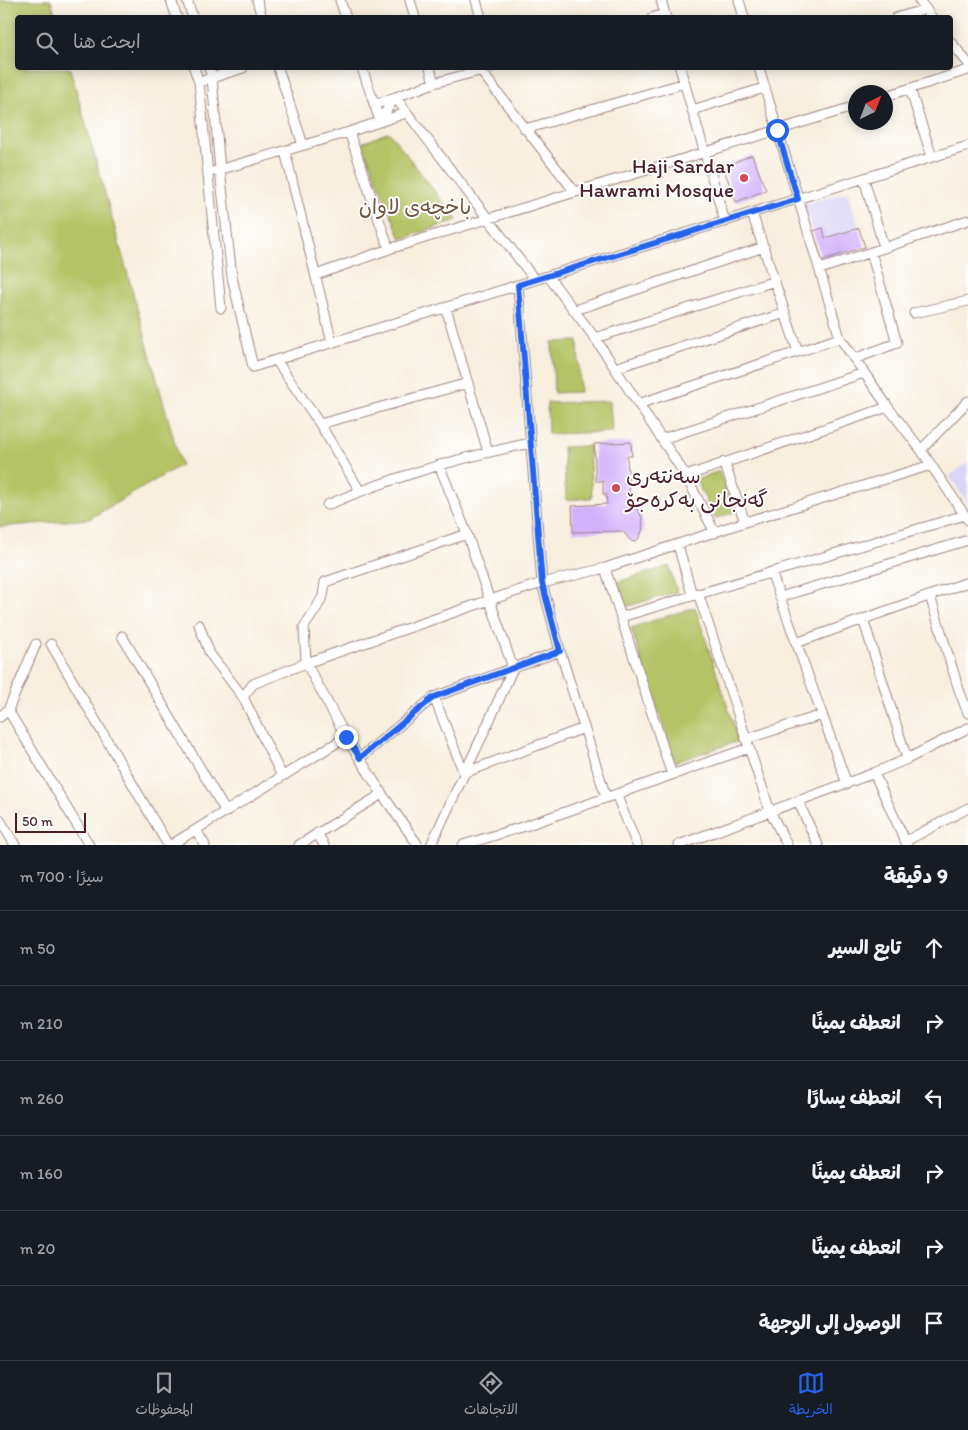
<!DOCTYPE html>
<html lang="ar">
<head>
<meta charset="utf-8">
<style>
	:root { --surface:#171b24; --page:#20242c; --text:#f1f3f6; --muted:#9ea1a6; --line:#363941; --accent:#2563eb }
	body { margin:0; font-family:Itim,"Playpen Sans Arabic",sans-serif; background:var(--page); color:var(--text); direction:rtl }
	.compass { position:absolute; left:848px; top:85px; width:45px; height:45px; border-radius:50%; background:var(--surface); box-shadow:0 2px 12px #0003; rotate:42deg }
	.scale { position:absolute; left:15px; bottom:12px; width:71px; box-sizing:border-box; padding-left:5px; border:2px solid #4a1f2b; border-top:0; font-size:14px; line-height:18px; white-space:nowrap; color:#4a1f2b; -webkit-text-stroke:4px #fff; paint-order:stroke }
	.stop { position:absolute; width:15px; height:15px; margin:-11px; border:4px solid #2563eb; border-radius:50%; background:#fff }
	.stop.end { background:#2563eb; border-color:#fff; box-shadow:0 1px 5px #0008 }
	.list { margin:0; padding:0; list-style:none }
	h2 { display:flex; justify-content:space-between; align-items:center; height:65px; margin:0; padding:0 20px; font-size:21px }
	h2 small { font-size:16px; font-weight:400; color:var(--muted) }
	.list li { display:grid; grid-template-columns:32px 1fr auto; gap:15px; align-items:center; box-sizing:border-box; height:75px; padding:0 20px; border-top:1px solid var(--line) }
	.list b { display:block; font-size:19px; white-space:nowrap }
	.list em { font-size:16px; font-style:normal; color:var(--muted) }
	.icon { flex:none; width:28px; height:28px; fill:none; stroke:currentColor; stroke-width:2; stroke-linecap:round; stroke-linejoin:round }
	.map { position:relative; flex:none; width:968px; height:845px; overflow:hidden; direction:ltr }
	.search { position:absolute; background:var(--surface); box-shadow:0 2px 12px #0003; left:15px; right:15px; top:15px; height:55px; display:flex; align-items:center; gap:12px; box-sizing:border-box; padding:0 18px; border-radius:5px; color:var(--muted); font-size:19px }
	.sheet { height:515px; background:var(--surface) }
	nav { display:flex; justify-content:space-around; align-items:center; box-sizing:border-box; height:70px; border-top:1px solid var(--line); background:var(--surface); font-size:14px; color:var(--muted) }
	nav a { display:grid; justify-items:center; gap:2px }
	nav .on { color:var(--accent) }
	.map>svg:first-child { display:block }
	.built { fill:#dcd6f6 }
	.green { fill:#b4c365; stroke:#7f7148 }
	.building { fill:#d3b2fc }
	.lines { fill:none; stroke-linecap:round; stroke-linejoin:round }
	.minor-casing { stroke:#a08684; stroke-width:11 }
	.minor { stroke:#fff; stroke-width:9 }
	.route { stroke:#2563eb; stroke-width:6 }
	.poi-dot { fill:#d1495b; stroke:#fff; stroke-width:2 }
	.labels { text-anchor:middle; stroke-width:4; stroke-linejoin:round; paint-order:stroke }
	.poi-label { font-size:21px; fill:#4a1f2b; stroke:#fff; text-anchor:end }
	.park-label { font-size:21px; fill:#6f583f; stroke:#fff }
</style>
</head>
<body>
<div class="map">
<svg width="968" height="845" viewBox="0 0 968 845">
	<rect width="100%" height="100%" fill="#fff"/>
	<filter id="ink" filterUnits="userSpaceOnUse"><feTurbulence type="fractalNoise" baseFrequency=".02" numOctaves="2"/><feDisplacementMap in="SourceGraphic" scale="10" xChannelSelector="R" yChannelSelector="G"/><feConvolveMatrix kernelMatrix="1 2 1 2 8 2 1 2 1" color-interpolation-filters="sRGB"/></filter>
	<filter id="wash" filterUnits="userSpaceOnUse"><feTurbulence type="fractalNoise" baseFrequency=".0096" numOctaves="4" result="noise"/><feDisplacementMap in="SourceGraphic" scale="20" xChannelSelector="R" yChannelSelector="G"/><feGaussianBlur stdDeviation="1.12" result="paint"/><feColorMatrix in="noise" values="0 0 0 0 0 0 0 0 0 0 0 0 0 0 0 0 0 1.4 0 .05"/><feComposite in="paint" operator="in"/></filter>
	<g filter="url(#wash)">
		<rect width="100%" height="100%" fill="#f7eede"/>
		<!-- built -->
		<path class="built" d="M848,192L865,247L822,260L804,204Z
			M968,463V503L949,476Z"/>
		<!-- green -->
		<path class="green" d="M0,0H51L56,17L18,18V68H70L181,465L89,519L0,527Z
			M389,132L457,220L401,239L362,143Z
			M578,341L580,392L554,393L552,342Z
			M610,401L612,432L548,434L547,403Z
			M589,446L592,498L566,500L563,447Z
			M719,471L734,512L715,519L696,480Z
			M669,566L677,592L625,607L617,582Z
			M695,607L739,741L675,762L631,628Z"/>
		<g id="blocks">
			<!-- building -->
			<path class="building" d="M752,155L766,190L736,202L723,167Z
				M823,228L825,238L859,228L865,247L822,260L813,231Z
				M631,442L632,456H627L630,506L639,511L642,518L643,529L639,538L636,541L633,542L629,539L623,531L573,532L572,506L607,504L606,494H603V481H596L594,444Z"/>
		</g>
	</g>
	<g filter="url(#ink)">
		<use href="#blocks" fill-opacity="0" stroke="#a08684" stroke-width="1"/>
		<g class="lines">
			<defs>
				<path id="minor" d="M171,0L177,18
					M187,0L193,18
					M257,0L262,18
					M340,0L346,18
					M410,0L415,18
					M476,0L481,18
					M661,0L666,18
					M739,0L744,18
					M919,0L932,18
					M652,18L664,14
					M896,18L926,9
					M950,41L968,63
					M194,68L199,82L221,308
					M209,68L212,78L220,170L232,277L253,367L968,146
					M278,68L303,145
					M362,68L380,121
					M430,68L434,83
					M680,68L725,222
					M759,68L840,338L888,407L921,450L968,520
					M480,70L575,192
					M199,82L243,68
					M910,89L932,157
					M886,96L968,70
					M374,105L434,83L490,68
					M692,110L764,88
					M380,121L395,97L535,280
					M525,129L685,83
					M349,132L389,249
					M285,151L332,343
					M215,171L349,132L406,113
					M864,179L884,248
					M752,213L798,352
					M820,269L968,220
					M316,275L389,249L856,106
					M548,276L595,338L686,476L715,533
					M518,285L542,583L560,651L606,797
					M446,308L488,452
					M575,310L764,247
					M914,313L968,301
					M595,338L775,281
					M854,359L897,343L871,252
					M276,360L320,424L360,491
					M615,368L785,313
					M638,404L840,338
					M320,424L468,383
					M662,439L864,373
					M921,450L968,401
					M724,462L745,522
					M686,476L888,407
					M327,505C392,477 462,457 531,443
					M678,545L692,595
					M605,568L672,775
					M771,572L847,784
					M698,593L770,811L787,845
					M930,596L959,690L968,713
					M780,597L968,540
					M621,617L965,515
					M863,619L907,759
					M199,625L210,654L243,697
					M122,636L226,812
					M796,643L968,582
					M51,644L168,845
					M434,697L464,773L584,728
					M8,710L89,845
					M0,717L8,710L36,644
					M746,739L822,715
					M360,758L434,697L560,651
					M874,773L907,845
					M282,776L243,697L253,684L306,663L490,600L542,583L605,568L745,522L931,465
					M616,794L637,845
					M798,801L818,845
					M0,820L15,845
					M196,830L205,845
					M317,833L324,845
					M906,841L968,808
					M171,845L346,737
					M299,845L382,794
					M418,845L382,794L346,737L306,663L304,627L316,609L323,596L325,582L467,534
					M431,845C458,786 487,728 513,668L467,534L439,465
					M463,845L522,827L749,748
					M679,845L874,773L907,759L968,728"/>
			</defs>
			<!-- minor casing -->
			<use href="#minor" class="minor-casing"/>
			<!-- minor -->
			<use href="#minor" class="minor"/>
		</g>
	</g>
	<g class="lines" filter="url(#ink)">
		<!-- route -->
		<path class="route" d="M346,737L360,758L434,697L560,651L542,583L518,285L798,199L777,130"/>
	</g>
	<!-- markers -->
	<g class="poi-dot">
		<circle cx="744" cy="178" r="5"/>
		<circle cx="616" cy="488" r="5"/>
	</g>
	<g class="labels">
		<!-- poi labels -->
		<g class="poi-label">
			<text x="734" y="173">Haji Sardar<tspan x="734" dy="24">Hawrami Mosque</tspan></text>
			<text x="626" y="483" text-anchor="start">سەنتەری<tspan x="626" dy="24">گەنجانی بەکرەجۆ</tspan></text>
		</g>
		<!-- park labels -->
		<g class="park-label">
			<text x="415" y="214">باخچەی لاوان</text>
		</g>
	</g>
</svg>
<svg class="compass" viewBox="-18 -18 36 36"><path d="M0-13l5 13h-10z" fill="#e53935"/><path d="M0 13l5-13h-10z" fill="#9ea1a6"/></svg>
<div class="scale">50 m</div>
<div class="stop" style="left:777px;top:130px"></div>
<div class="stop end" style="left:346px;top:737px"></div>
<div class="search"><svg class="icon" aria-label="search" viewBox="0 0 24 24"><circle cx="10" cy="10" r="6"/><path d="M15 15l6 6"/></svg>ابحث هنا</div>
</div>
<section class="sheet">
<h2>9 دقيقة<small>سيرًا · 700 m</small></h2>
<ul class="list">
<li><svg class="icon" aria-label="ahead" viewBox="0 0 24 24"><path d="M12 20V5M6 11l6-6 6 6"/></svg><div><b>تابع السير</b></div><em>50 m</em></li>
<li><svg class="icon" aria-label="right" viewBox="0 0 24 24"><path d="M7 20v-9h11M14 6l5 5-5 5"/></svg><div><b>انعطف يمينًا</b></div><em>210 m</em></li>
<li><svg class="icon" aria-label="left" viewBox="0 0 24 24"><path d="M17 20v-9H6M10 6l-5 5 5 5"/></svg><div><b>انعطف يسارًا</b></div><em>260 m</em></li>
<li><svg class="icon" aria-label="right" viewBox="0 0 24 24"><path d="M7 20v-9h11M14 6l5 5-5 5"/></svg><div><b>انعطف يمينًا</b></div><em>160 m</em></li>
<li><svg class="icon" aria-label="right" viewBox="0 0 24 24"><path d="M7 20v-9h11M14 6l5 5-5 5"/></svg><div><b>انعطف يمينًا</b></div><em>20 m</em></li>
<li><svg class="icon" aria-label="arrive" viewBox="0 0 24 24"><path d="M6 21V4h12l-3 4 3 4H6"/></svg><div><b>الوصول إلى الوجهة</b></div></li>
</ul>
</section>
<nav>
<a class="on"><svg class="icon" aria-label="map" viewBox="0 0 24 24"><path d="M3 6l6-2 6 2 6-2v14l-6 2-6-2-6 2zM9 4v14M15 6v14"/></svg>الخريطة</a>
<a><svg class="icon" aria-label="directions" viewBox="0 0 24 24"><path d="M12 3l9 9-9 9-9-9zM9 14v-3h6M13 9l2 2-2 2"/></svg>الاتجاهات</a>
<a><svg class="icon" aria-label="saved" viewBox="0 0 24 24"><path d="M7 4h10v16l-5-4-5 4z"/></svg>المحفوظات</a>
</nav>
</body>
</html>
